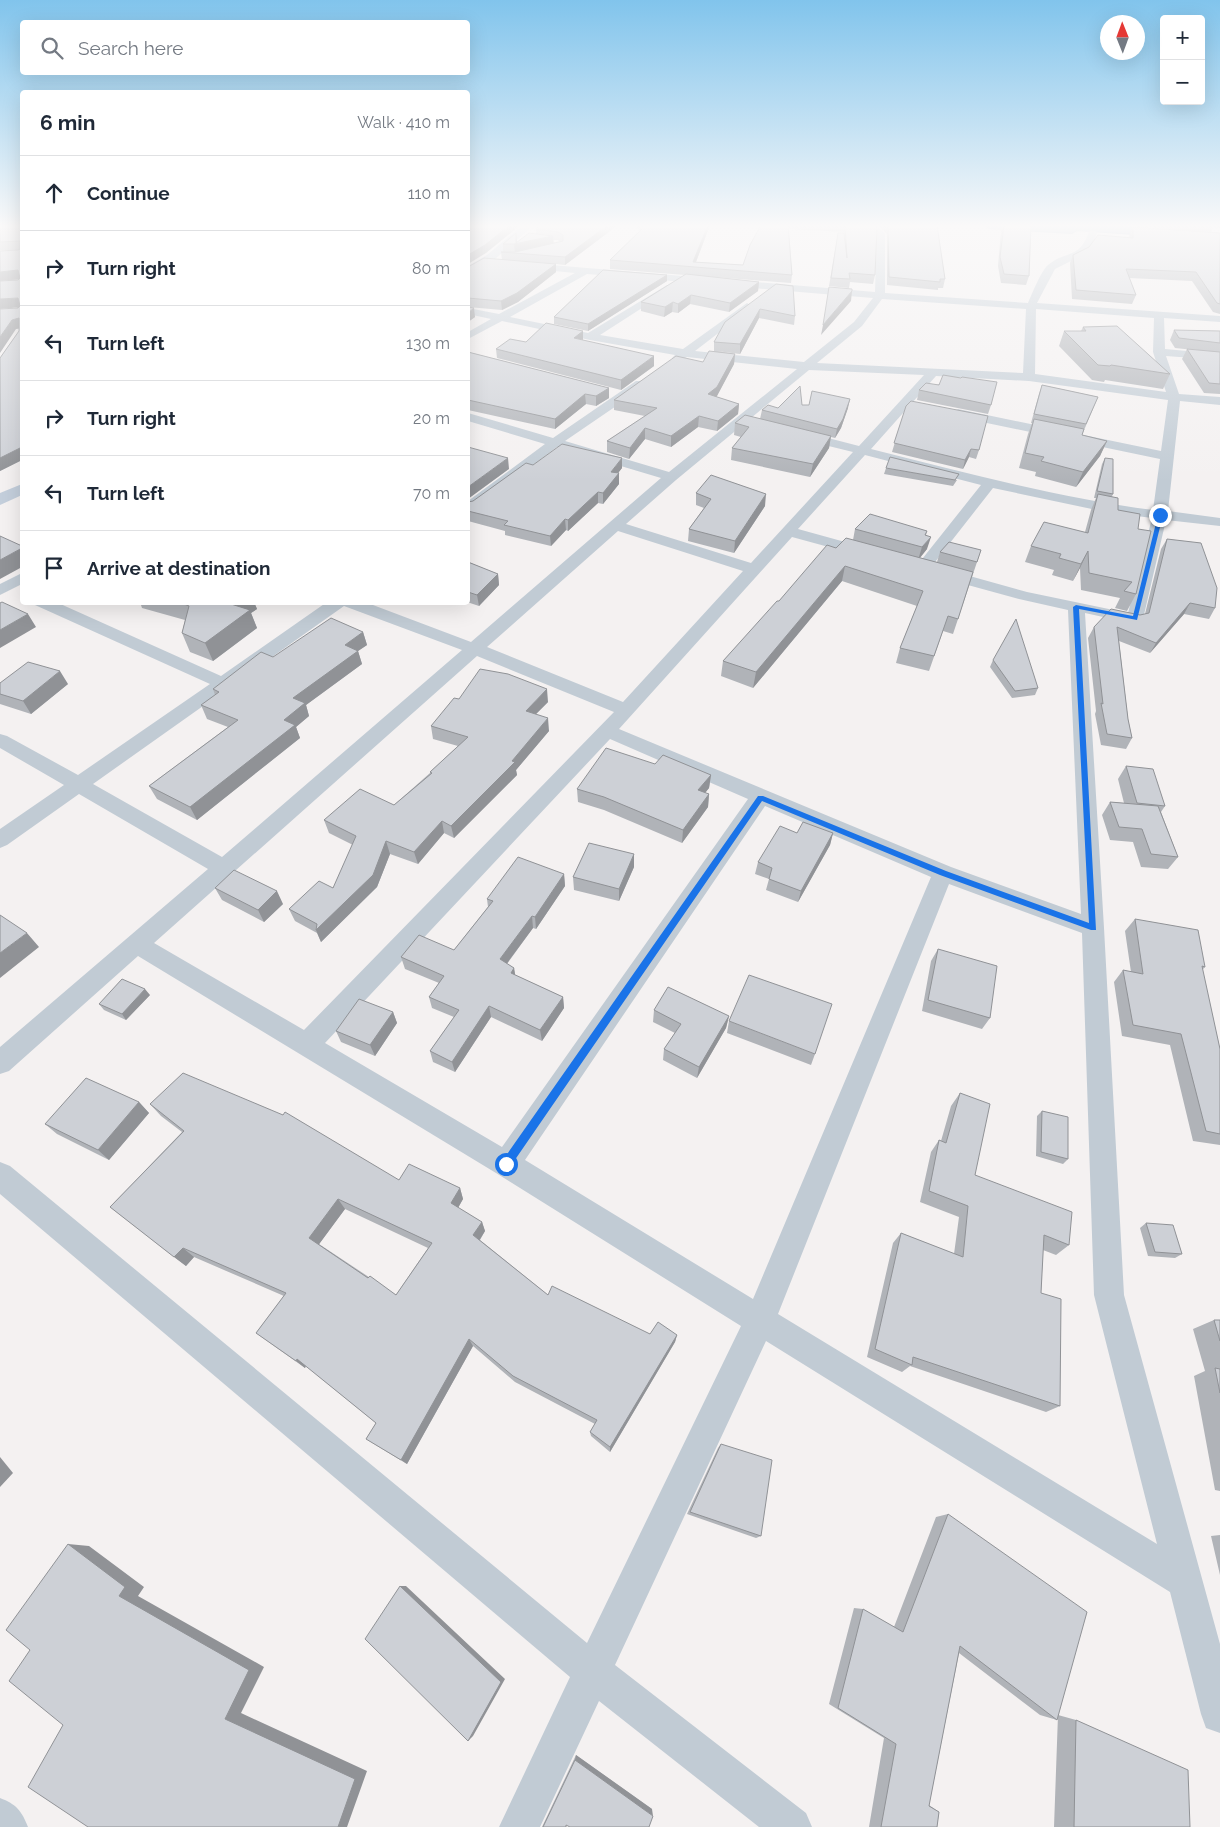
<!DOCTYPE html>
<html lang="en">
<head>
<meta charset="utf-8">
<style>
	:root { --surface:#fff; --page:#f6f6f7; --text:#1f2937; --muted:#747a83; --line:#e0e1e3 }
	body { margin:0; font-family:Raleway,sans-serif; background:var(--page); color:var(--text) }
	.controls { position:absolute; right:15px; top:15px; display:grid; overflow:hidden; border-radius:5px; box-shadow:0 5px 20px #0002 }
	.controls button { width:45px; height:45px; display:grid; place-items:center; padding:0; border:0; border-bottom:1px solid var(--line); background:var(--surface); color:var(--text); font:25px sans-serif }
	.compass { position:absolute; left:1100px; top:15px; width:45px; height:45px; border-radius:50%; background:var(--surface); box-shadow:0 5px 20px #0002; rotate:359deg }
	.stop { position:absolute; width:15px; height:15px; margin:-11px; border:4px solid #1a73e8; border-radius:50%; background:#fff }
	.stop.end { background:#1a73e8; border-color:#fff; box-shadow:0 1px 5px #0008 }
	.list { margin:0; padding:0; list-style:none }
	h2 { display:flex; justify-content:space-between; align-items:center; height:65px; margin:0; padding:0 20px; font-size:21px }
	h2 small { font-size:16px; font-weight:400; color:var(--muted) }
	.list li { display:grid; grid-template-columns:32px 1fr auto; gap:15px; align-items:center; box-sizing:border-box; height:75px; padding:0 20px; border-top:1px solid var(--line) }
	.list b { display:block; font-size:19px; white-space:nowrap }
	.list em { font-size:16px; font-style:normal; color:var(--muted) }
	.icon { flex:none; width:28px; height:28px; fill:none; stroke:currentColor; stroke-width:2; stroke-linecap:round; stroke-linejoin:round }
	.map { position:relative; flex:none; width:1220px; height:1827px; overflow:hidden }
	.search { position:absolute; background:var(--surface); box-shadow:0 5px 20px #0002; left:20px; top:20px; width:450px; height:55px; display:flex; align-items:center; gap:12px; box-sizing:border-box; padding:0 18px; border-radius:5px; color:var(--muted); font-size:19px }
	.panel { position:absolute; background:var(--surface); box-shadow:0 5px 20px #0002; left:20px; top:90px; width:450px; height:515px; border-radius:5px }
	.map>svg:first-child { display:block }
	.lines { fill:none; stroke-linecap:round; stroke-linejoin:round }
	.highway-casing { stroke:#718eaf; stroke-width:2 }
	.street { fill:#c1cbd4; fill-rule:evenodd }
	.secondary { fill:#c3cedb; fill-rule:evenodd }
	.highway { fill:#86a3c3; fill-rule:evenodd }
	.wall { fill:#b0b3b8; fill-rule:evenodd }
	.shaded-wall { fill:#909296 }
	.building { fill:#cdd0d6; stroke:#909296; fill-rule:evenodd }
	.route { fill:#1a73e8 }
</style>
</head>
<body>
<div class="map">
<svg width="1220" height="1827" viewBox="0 0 1220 1827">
	<rect width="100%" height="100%" fill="#f4f1f1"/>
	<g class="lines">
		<defs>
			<path id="highway" d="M984,225H1094L1220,234V240L1077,230L1072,233L989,228Z"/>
		</defs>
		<!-- highway casing -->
		<use href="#highway" class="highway-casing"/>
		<!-- street -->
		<path class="street" d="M868,225H877L885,234V293L1028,303C1032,294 1041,271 1048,265C1066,250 1079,260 1089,232L1093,229L1097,232L1093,244L1085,254L1055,269L1037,303L1220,316V322L1164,318L1165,349L1220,354V360L1166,356L1179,394L1220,397V405L1180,401L1168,511L1220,518V526L1166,520L1143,619L1141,623L1135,624L1085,613L1104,928L1124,1295L1220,1644V1733L1206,1728L1201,1714L1170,1592L766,1341L615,1665L806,1813L812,1827H759L599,1701L540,1827H499L570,1677L0,1194V1162L10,1166L587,1643L741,1326L496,1173L138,956L9,1071L0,1074V1047L208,869L79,794L7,845L0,848V829L64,785L0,748V734L7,736L78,775L210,684L35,605L33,602H56L221,676L327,602H365L471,642L661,478L557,447L473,510L468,511V501L545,444L468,421V413L553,438L636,381H644L646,384L644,387L565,441L669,472L797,369L687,357L678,361L672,358L675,355L590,340L502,321L468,339V332L491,319L468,314V308L499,314L575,273L524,268V264L527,263L875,292L877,235ZM587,274C683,281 777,291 873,298L854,322L804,362L695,351L751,308L752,306L747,303L683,349L600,335L670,290V286L667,285L588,333L510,317ZM882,299L1026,309L1023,373L817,363L862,326ZM1036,309L1154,318L1153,352L1166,392L1035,374ZM809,370L924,375L859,446L801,431L796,432L795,435L796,438L853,452L751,563L626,524L676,480ZM936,376L1029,381L1168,400L1161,451L958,409L952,413L958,417L1160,459L1153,510C1058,498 964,472 871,449ZM865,455L981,485L915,568L918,571H928L993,488L1106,512L1152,518L1128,613L1027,592L941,568L935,570L933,573L935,576L1019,599L1068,610L1081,914L951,867L619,729L792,537L869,558L874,556L877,553L874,550L798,529ZM618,531L743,571L623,702L487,647ZM344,606L462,650L222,857L93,784ZM477,656L614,712L304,1030L154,943ZM610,739L748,799L502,1147L325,1043ZM765,806L931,877L753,1299L525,1160ZM949,884L1082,933L1094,1295L1157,1544L778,1314Z
			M22,573V584L0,595V584Z
			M0,1798C16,1804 22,1811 28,1827H0Z"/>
		<!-- secondary -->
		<path class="secondary" d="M523,225H534L495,259L468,274V266L487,255Z
			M22,484V495L0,505V493Z"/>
		<!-- highway -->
		<use href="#highway" class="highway"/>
	</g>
	<!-- wall -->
	<path class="wall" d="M0,225H22V460L0,471V358L19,331V328L16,329L18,280L19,279L0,281L19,250H0Z
		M541,225H618L565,265L556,264V272L518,302L502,310L468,307L475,317L468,322V267L502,260L501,252H503V244L517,242L536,234V229ZM553,240H558L560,242L553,243Z
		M634,225H710L696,262L743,265L761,225H874L875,275L873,284L850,282L849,288L829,286L838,233L844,234V232L789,229L792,275L791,283L714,277L759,282L758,291L729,312L690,304L678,313L672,312L664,317L641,311V302L685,275L610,269V260L640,231Z
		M878,225H937L945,279L943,288H938V290L887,285V234Z
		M1003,225H1031L1029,276L1026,285L1001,283L998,266L1001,231Z
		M1129,225H1220V228H1213L1211,232L1129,226Z
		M1133,227L1220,233V314L1213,312L1192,281L1129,278L1136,295L1132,304L1072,299L1070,263L1073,255L1089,247L1130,238L1129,236Z
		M667,275V281L588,331L554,324V317Z
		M776,284L795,316L794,325L759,318L740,354L716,351L735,354L734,364L716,397L739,404L738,414L717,431L698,427L671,447L645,439L629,459L607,452V441L645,416L614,410V400L703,362L714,351V342Z
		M1083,327L1170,374L1163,389L1105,380L1104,382L1092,380L1059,346L1064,331H1081Z
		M1174,330L1220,331V394L1204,393L1182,359L1187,349L1194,350L1175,348L1170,340Z
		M583,340L654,366L621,390L497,358L496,349L526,342Z
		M468,352L609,388V398L596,406L586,404L555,429L468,410Z
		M961,378L991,405L988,414L917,400L919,390Z
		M1042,385L1098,397L1082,435L1107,441L1100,456L1076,487L1035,476L1036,472L1019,468L1028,434L1032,423H1031L1039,394Z
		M802,405L848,408L841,428L835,438L831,437L829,448L810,477L731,460L732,448L741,437L734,435L735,423L760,419L762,410Z
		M906,406L979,450L976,459L969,457L963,469L892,452Z
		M1105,458L1113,494L1112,496L1118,510L1138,529L1136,594L1127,611L1115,608L1120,598L1081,590L1080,568L1073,581L1052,575L1054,570L1025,562L1031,546L1085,532L1091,510L1096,498H1094L1102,464Z
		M533,465L622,468L618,473L619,484L603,504L598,503L568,531L566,530L551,546L505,535V531L468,521V502L473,501Z
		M886,468L957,480L953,486L884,474Z
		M696,493L765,506L734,553L688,541L689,529L704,508L696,505Z
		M855,529L927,531L926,535L927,549L920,558L937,562L940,552L981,550L953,634L943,631L929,671L896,663L900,648L917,606L842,581L753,688L721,676L723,661L779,601L836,548L853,540Z
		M1167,539L1215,608L1209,619L1184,614L1150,653L1119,641L1128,719L1132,738L1126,749L1101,745L1095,714L1096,711L1088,638L1094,627L1145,614L1161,549Z
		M468,562L498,574L499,585L479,606L467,602Z
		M140,602H254L257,609L251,613L257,628L213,661L190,652L182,633L185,620L142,608Z
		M363,632L367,645L358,651L362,664L306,705L309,716L296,727L300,738L197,820L157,799L149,786L228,727L207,719L201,705L215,695L213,689L273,657Z
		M993,660L1038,688L1035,695L1012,698L990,667Z
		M0,683L68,684L31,714L0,704Z
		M459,699L548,702L536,714L549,731L516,770L517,775L454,838L444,833L418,864L390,854L377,887L321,942L317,933L295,921L289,909L333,888L353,845L329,833L324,820L394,805L430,773V772L458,746L433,739L431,726Z
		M655,764L711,775L709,788L705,793L709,794L708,807L682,843L604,810L578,802L577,789Z
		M1126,766L1165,806L1161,812L1178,857L1168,869L1141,867L1133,842L1110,840L1102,815L1110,802L1124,803L1118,779Z
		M797,833H833L830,845L798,902L766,890L769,879L755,874L758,862Z
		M634,854V867L619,901L574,890L573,877Z
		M564,874L565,886L536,929L533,928L507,964L514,968L515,975L563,997L564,1008L542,1041L491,1017L455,1072L433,1062L430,1051L454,1017L432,1008L429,997L439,983L405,969L401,957L454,950L488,907L487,899Z
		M215,888L283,904L264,922L222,900Z
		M1135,919L1205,967L1202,970L1220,1049V1145L1193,1141L1170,1045L1122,1036L1114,982L1123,970L1131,972L1125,931Z
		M938,949L990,1018L982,1029L922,1011L931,961Z
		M150,995L126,1020L104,1010L99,1004Z
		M654,1010L729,1016L726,1028L697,1078L663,1060L664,1049L675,1033L653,1022Z
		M393,1012L397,1023L375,1056L341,1042L336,1031Z
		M729,1021L815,1054L811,1065L727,1033Z
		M960,1093L975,1175L1069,1245L1056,1255L1043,1250L1041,1293L1060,1406L1046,1412L910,1366L902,1372L867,1357L893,1243L901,1233L954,1254L959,1217L920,1202L931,1152L939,1140L941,1141L951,1106Z
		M139,1102L149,1113L109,1160L57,1134L45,1124Z
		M150,1104L399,1180L460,1188L463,1199L458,1208L482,1222L485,1231L480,1240L548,1295L650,1334L677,1335L675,1342L610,1452L591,1436L590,1432L595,1424L515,1382L473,1346L407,1464L366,1439L376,1423L306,1366L305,1368L256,1333L284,1296L194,1257L186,1266L110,1207L182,1132L161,1116ZM345,1209L428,1248L396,1295L319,1244Z
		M1042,1111L1068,1159L1063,1164L1036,1156L1037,1116Z
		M1146,1223L1182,1254L1175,1258L1148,1256L1140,1228Z
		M1214,1320H1220V1491L1215,1490L1194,1376L1205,1371L1193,1329Z
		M721,1444L761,1536L756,1538L687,1514L718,1448Z
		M948,1514L1057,1720L1040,1715L959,1653L929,1805L939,1812L937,1827H869L884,1738L829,1704L854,1608L863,1609L894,1627L936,1517Z
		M1220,1535V1575L1211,1536Z
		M1058,1715L1076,1720L1190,1827H1054Z
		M576,1755L652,1809L566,1825V1827H542Z"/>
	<!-- shaded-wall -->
	<path class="shaded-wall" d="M510,225H518V227L486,253L468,264V255Z
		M608,225H618L565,265V257Z
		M708,225H710L694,267L693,262Z
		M516,233L517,244L553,236L554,246L515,253L514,244Z
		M556,264V272L518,302L502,310L501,301Z
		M18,270L22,279L0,281V272Z
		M667,275V281L588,331V324Z
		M759,282L758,291L729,312L730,303Z
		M852,291L851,301L821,335L823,325Z
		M691,295L690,304L678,313V304Z
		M18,298L22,307L0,309V299Z
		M673,302L672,312L664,317L665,307Z
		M474,308L475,317L468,322V313Z
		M760,309L759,318L740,354V344Z
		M19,318L22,328L16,329L0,353V337L12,320Z
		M583,331V340L574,338Z
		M735,354L734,364L716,398L708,394Z
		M654,356V366L621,390V380Z
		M609,388V398L596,406V396Z
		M585,394L586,404L555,429V419Z
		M850,399L848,408L841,428L835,438L837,429Z
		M739,404L738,414L717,431L718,421Z
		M699,416L698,427L671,447V436Z
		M645,428V439L629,459L630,448Z
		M831,436L829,448L810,477L813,464Z
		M1107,441L1100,456L1076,487L1083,472Z
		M22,447V460L0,471V458Z
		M971,449L969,457L963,469L965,460Z
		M508,458L509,469L468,499V487Z
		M622,458V468L611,482V472Z
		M619,473V484L603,504V493Z
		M598,492V503L568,531V520Z
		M766,494L765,506L734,553L735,541Z
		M565,519L566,530L551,546L550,536Z
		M931,537L927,549L918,560L922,547Z
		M22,548V567L0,579V560Z
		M1088,551L1080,568L1073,581L1081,564Z
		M845,566L842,581L753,688L756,672Z
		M498,574L499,585L479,606L477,595Z
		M233,602H254L257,609L251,613L257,628L213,661L205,643L231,604Z
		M1190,603L1184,614L1150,653L1156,643Z
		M28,614L36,627L0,648V630Z
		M363,632L367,645L358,651L362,664L306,705L309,716L296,727L300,738L197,820L190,807L284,720L293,698L345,645Z
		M60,671L68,684L31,714L23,701Z
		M547,689L548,702L527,723L526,711Z
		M548,718L549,731L516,770L517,775L454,838L451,826L512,761Z
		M711,775L709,788L697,803L698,790Z
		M709,794L708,807L682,843L683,830Z
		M442,821L444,833L418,864L414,852Z
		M833,833L830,845L798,902L801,891Z
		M386,841L390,854L377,887L321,942L316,930Z
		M634,854V867L619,901V889Z
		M564,874L565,886L536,929L535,917Z
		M277,891L283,904L264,922L258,910Z
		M532,916L533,928L502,970L500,959Z
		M27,933L39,947L0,978V953Z
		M514,968L516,980L511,973Z
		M145,989L150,995L126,1020L122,1014Z
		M563,997L564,1008L542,1041L540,1030Z
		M489,1006L491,1017L455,1072L452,1062Z
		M393,1012L397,1023L375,1056L370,1045Z
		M729,1016L726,1028L697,1078L699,1067Z
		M139,1102L149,1113L109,1160L98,1150Z
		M460,1188L463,1199L455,1213L451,1203Z
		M338,1199L345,1209L317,1247L309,1238Z
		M482,1222L485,1231L477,1244L473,1235Z
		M183,1248L194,1257L186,1266L174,1257Z
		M677,1335L675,1342L610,1452V1447Z
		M469,1339L473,1346L407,1464L401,1460Z
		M297,1359L306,1365L305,1368L296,1361Z
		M0,1457L13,1473L0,1487Z
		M68,1544L89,1546L144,1587L138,1596L264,1667L241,1713L367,1771L347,1827H338L225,1719L119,1596Z
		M400,1586H406L505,1679L473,1736L468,1741Z
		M576,1755L652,1809L653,1816L575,1760Z"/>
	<!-- building -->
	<path class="building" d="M0,225H22V447L0,458V358L19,331V318L12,320L0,337V309L18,308L20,306L18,298L0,299V281L18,280L20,278L18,270L0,272V251L18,250L20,249V241L0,242Z
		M468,225H510L485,245L468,255Z
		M541,225H608L565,257L501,252H515L563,241V235L558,232L536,229Z
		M641,225H708L693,262L743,265L750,245L761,225H788L792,275L610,260L643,228Z
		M845,225H874L877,228L875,275L849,273L850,279L831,278L838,233H844L847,258Z
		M887,225H937L945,279H940V282L889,277L888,226Z
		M1004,225H1031L1029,276L1004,274L1000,257Z
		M1133,227L1220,233V304L1217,303L1196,272L1126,269L1136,295L1076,290L1073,255L1089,247L1098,235L1133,238Z
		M516,233V243L529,233L553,236L514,244H503Z
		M484,258L556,264L517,293L501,301L468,298V267Z
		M603,270L667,275L588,324L554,317Z
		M686,274L759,282L730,303L691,295L678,304L673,302L665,307L641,302Z
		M776,284L793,286L795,316L760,309L740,344L714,342L725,322Z
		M829,287L852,289V291L823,325Z
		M468,307L474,308L468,313Z
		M546,323L583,331L574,338L654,356L621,380L496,349L510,339L526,342Z
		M1117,326L1170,374L1111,365L1110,366L1098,365L1064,331H1086L1083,327Z
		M1174,330L1220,331V343L1179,338Z
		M1187,349L1220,352V384L1209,383Z
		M709,351L735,354L717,387L708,394L739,404L718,421L699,416L671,436L645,428L630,448L607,441L657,408L614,400L676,356L703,362Z
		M468,352L609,388L596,396L585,394L555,419L468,400Z
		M943,375L961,378L962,377L997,382L991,405L919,390L926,383L939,385Z
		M1042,385L1098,397L1086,424L1034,414Z
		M800,386L802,405H809L812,391L850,399L843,419L837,429L762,410L768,405L778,408Z
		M911,401L988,416L979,450L971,449L965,460L894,443L906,406Z
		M745,415L831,436L813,464L732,448L749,427L735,423Z
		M1034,419L1084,429L1082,435L1107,441L1083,472L1041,461L1044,457L1025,453Z
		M562,444L622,458L611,472L619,473L603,493L598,492L568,520L565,519L550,536L504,525L508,521L468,511V502L473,501L526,463L533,465Z
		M468,447L508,458L468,487Z
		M890,457L959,474L955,480L886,468Z
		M1105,458L1113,459V494L1097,491Z
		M711,475L766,494L735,541L689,529L711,499L696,493Z
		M1098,494L1118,498V510L1140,514L1138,529L1151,531L1136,594L1124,591L1132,582L1089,573L1088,551L1081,564L1059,558L1061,554L1031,546L1044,522L1088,533Z
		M870,514L927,531L925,535L931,537L922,547L855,529Z
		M0,536L22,546V548L0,560Z
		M846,538L973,572L958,619L948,616L934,656L900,648L923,591L845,566L756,672L723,661L777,601H779L827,545L836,548Z
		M1167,539L1201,543L1217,588L1215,608L1190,603L1156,643L1117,627L1128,719L1132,738L1107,734L1101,703L1103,704L1094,627L1111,609L1140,615L1149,613Z
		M949,542L981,550L977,562L940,552Z
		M468,562L498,574L477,595L468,592Z
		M2,602L28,614L0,630V603Z
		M179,602H233L231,604L250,610L205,643L182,633L189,606Z
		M331,618L363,632L345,645L358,651L293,698L305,703L284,720L295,725L190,807L149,786L238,720L201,705L219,692L213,689L261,652L273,657Z
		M1016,619L1038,688L1015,691L993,660Z
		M28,662L60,671L23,701L0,694V683Z
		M480,669L508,674L547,689L526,711L548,718L512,761L515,762L451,826L442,821L414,852L386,841L373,875L316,930L317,924L289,909L319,881L333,888L356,836L324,820L360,789L394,805L432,773L430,772L468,737L431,726L454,698L459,699Z
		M606,748L655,764L663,755L711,775L698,790L709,794L683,830L604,797L577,789Z
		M1126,766L1153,769L1165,806L1137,803Z
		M1110,802L1158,806L1178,857L1151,854L1142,829L1119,827Z
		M803,822L833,833L801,891L769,879L772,868L758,862L780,826L797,833Z
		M589,843L634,854L619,889L573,877Z
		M518,857L564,874L535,917L532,916L500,959L514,968L511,973L563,997L540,1030L489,1006L452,1062L430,1051L459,1010L429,997L444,976L401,957L419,935L454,950L493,901L487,899Z
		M234,870L277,891L258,910L215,888Z
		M0,915L27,933L0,953Z
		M1135,919L1198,930L1205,967L1202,966L1220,1049V1134L1206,1131L1181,1034L1133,1025L1123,970L1143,974Z
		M938,949L997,966L990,1018L928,1000Z
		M749,975L832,1004L815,1054L729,1021Z
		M122,979L145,989L122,1014L99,1004Z
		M668,987L729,1016L699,1067L664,1049L681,1024L654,1010Z
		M359,999L393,1012L370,1045L336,1031Z
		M183,1073L283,1115L285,1112L399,1180L409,1164L460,1188L451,1203L482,1222L473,1235L548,1295L552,1286L650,1334L658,1322L677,1335L610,1447L590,1432L597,1420L513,1376L469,1339L401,1460L366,1439L376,1423L297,1359L296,1361L256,1333L286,1293L183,1248L174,1257L110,1207L184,1131L150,1104ZM338,1199L432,1243L396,1295L370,1276L368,1278L309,1238Z
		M86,1078L139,1102L98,1150L45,1124Z
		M960,1093L990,1104L975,1175L1072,1212L1069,1245L1044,1235L1041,1293L1061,1299L1060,1406L913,1357L912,1365L875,1349L901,1233L963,1257L968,1206L929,1191L939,1140L946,1143Z
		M1042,1111L1068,1117V1159L1041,1152Z
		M1146,1223L1173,1225L1182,1254L1155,1252Z
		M1214,1320H1220V1341Z
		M1215,1368L1220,1369V1393Z
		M721,1444L772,1460L761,1536L690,1512Z
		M948,1514L1087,1612L1057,1720L960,1646L929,1806L939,1812L937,1827H881L896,1744L838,1708L863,1609L903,1632Z
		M68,1544L125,1587L119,1596L249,1670L225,1719L355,1779L338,1827H88L28,1787L63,1725L9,1681L30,1650L6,1630Z
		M400,1586L501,1682L468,1741L365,1639Z
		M1076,1720L1188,1770L1190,1827H1074Z
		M575,1760L653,1816L649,1827H570L566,1825V1827H543Z"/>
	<!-- sky -->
	<linearGradient id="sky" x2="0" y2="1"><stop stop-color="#81c4ec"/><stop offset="0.47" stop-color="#faf9f9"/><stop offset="1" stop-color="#faf9f9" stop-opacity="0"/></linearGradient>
	<rect width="1220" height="481" fill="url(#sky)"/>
	<!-- route -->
	<path class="route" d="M1160,513L1163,515L1137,620L1079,609L1096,930H1091L940,875L762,801L510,1167H503V1160L758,796H763L946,871L1089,923L1073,607L1076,605L1133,616L1158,515Z"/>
</svg>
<div class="controls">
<button>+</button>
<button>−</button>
</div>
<svg class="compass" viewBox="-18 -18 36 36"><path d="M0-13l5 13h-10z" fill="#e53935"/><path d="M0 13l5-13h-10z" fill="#747a83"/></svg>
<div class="stop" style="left:506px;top:1164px"></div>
<div class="stop end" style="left:1160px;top:515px"></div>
<div class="search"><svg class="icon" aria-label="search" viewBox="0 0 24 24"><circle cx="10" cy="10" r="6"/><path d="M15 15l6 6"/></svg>Search here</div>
<section class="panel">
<h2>6 min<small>Walk · 410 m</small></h2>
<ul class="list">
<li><svg class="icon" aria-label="ahead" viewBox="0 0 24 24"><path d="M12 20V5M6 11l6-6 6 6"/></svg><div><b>Continue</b></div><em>110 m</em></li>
<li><svg class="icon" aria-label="right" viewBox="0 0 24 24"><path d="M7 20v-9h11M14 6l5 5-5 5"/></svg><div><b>Turn right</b></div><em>80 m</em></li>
<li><svg class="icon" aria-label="left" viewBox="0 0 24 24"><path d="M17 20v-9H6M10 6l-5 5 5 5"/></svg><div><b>Turn left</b></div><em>130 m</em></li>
<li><svg class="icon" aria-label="right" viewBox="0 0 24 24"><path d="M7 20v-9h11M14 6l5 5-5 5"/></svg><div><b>Turn right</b></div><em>20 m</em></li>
<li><svg class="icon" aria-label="left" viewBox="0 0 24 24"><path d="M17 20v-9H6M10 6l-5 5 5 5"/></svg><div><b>Turn left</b></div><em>70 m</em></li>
<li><svg class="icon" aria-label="arrive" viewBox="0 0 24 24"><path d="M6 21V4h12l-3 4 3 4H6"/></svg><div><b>Arrive at destination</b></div></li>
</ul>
</section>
</div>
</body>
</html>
